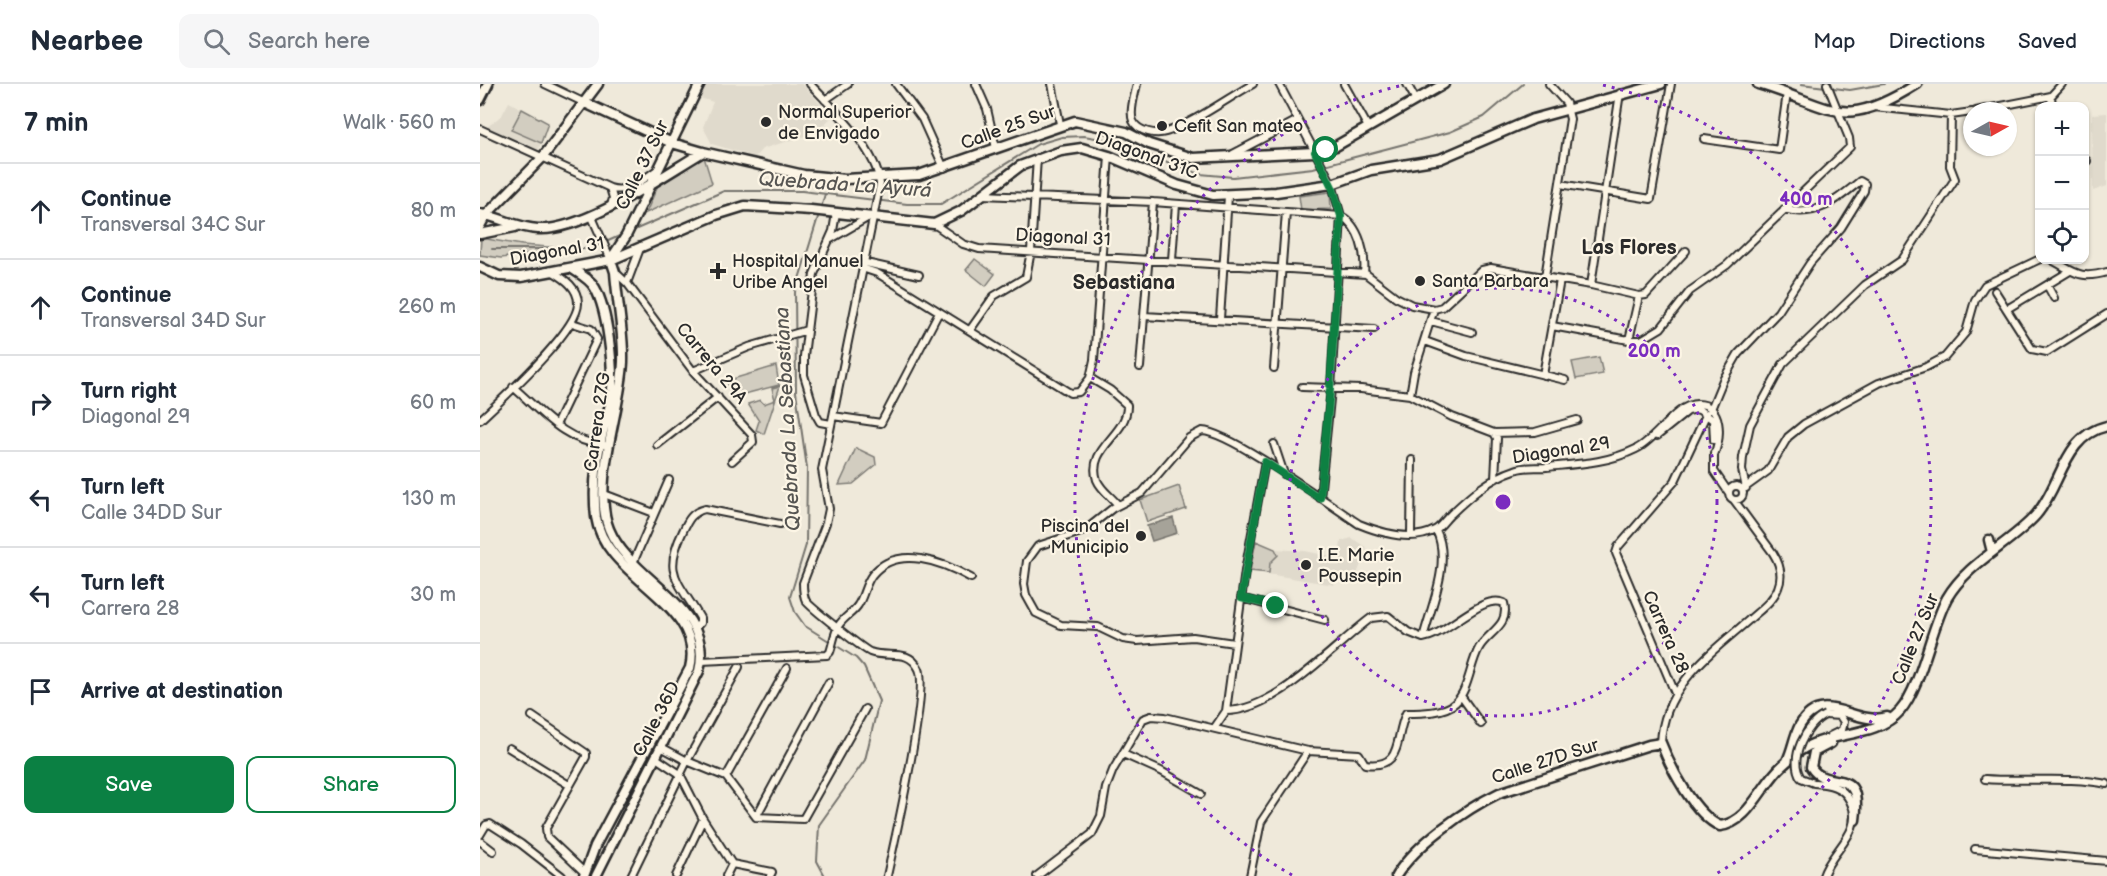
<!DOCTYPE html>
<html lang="en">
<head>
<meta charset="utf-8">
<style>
	:root { --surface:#fff; --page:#f6f6f7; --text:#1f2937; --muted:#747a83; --line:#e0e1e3; --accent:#0b8043 }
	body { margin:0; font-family:"Balsamiq Sans",sans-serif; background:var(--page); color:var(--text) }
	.controls { position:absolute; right:18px; top:18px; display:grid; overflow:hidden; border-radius:12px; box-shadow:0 2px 4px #0004 }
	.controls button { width:54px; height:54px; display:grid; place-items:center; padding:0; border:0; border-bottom:2px solid var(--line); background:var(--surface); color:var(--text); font:30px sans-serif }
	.compass { position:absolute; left:1483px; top:18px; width:54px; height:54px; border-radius:50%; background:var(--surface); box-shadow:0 2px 4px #0004; rotate:82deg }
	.stop { position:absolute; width:18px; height:18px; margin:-14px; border:4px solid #0b8043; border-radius:50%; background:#fff }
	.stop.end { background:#0b8043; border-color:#fff; box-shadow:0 2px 6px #0008 }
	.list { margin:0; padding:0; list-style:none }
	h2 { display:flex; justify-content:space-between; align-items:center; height:78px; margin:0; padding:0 24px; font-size:26px }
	h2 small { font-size:20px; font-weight:400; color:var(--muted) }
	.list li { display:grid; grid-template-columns:39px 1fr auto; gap:18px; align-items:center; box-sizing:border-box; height:96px; padding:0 24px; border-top:2px solid var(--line) }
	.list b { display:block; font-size:22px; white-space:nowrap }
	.list p { margin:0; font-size:20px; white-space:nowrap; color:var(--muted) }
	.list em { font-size:20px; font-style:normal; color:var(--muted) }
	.actions { display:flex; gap:12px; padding:18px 24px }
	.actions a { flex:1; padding:14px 0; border:2px solid var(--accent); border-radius:12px; text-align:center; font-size:21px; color:var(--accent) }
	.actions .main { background:var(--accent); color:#fff }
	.icon { flex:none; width:33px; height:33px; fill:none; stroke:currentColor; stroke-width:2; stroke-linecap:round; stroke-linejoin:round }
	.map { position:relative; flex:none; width:1627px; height:792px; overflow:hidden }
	header { display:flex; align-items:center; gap:36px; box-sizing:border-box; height:84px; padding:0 30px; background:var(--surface); border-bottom:2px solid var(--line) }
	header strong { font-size:28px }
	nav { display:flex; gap:33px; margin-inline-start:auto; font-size:21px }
	.search { width:420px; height:54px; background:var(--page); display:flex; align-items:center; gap:15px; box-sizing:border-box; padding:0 21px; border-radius:12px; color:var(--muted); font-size:22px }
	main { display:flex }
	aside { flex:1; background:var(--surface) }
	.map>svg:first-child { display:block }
	.built { fill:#e0dacc }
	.green { fill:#d2cdc0; stroke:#7e7c76; stroke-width:1.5 }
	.water { fill:#a6a399; stroke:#75736d; stroke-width:1.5 }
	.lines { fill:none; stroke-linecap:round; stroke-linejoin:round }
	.stream { stroke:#75736d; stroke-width:2 }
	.street-casing { stroke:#2b2b2b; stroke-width:10 }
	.secondary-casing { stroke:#2b2b2b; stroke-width:13 }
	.street { stroke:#fcf5e5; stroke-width:6 }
	.secondary { stroke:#fcf5e5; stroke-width:8 }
	.street-bridge-casing { stroke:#2b2b2b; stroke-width:10; stroke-linecap:butt }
	.street-bridge { stroke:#fcf5e5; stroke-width:6 }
	.route { stroke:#0b8043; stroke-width:8 }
	.ring { fill:none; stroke:#7b2cbf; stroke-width:3; stroke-dasharray:3 6 }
	.poi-dot { fill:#2b2b2b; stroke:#fcf5e5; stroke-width:2 }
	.labels { text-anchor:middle; stroke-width:4.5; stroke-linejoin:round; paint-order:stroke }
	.poi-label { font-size:18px; fill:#2b2b2b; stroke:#fcf5e5; text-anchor:start }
	.street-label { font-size:18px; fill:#2b2b2b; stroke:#fcf5e5 }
	.water-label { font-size:20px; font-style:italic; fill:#565552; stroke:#fcf5e5 }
	.neighbourhood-label { font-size:20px; font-weight:bold; fill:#2b2b2b; stroke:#fcf5e5 }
	.centre { fill:#7b2cbf; stroke:#fcf5e5; stroke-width:3 }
	.ring-label { font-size:18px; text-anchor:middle; font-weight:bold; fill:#7b2cbf; stroke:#fcf5e5; stroke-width:4.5; stroke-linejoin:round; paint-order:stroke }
</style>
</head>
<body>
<header>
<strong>Nearbee</strong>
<div class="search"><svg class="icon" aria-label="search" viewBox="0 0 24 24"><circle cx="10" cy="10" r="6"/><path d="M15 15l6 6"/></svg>Search here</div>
<nav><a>Map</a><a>Directions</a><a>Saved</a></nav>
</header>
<main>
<aside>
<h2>7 min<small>Walk · 560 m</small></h2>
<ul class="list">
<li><svg class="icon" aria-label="ahead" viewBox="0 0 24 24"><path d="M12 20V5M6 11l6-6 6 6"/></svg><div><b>Continue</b><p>Transversal 34C Sur</p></div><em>80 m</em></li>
<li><svg class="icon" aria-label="ahead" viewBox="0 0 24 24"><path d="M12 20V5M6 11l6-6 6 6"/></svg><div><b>Continue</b><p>Transversal 34D Sur</p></div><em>260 m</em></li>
<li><svg class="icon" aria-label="right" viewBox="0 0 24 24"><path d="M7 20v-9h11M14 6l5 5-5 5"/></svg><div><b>Turn right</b><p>Diagonal 29</p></div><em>60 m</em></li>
<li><svg class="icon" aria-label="left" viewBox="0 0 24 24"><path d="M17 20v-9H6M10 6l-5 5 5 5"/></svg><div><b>Turn left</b><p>Calle 34DD Sur</p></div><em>130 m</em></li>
<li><svg class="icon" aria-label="left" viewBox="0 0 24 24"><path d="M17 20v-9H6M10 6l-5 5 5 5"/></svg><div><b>Turn left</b><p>Carrera 28</p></div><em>30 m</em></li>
<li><svg class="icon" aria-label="arrive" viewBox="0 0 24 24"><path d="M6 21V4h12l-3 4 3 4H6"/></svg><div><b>Arrive at destination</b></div></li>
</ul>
<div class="actions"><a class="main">Save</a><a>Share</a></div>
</aside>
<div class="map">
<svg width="1627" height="792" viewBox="0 0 1627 792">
	<rect width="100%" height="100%" fill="#efe9da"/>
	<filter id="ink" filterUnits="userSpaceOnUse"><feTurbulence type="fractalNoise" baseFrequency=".0167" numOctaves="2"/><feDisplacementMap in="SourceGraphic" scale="12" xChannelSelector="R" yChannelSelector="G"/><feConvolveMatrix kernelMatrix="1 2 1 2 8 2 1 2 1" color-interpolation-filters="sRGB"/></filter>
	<g filter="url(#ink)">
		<!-- built -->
		<path class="built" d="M226,0H322L352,33L335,49L282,65L275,73L232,60L223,43L233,18L220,14Z
			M29,18L68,39L58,67L6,44L22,31Z
			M1627,29V102L1613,107L1612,30Z
			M872,454L887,464L876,493H857L854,501L770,487L776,457L795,465L825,467L859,474L861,457Z"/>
		<!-- green -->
		<path class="green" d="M42,25L68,39L61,59L31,46Z
			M224,73L232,99L166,129L178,101Z
			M850,108L851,125L821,126L819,112Z
			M1,154L42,161L95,165L21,174L0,171Z
			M495,175L515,190L506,202L486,186Z
			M1119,273L1123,290L1096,295L1092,278Z
			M296,282L299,301L253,313L246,297Z
			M300,302L284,350L276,346L279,337L268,320L280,316L284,320L295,316L292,304Z
			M376,364L395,373L396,381L373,400L359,401Z
			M699,402L706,425L667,438L660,416Z
			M776,457L795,465L798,471L790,479L789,489L770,487Z"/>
		<!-- water -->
		<path class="water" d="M693,434L697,449L672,457L667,442Z"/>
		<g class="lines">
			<!-- stream -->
			<path class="stream" d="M1321,0L1370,6L1404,0
				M341,124L345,110
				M339,130L315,208L316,308L327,384L326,461L310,513L315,528L325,542L376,574L384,583L399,617L385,676L339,741L337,777L345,792
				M152,147L244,107H322L427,120H461L558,60L582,53L604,52L627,56L720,90L753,93L833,84L970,48L1004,33L1043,0
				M12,165H110L144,150"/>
			<defs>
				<path id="street" d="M65,0L105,19
					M330,0C353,24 397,66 400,100L342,386L349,425L346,439L323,499C323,506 323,511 326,517C330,523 383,565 390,568C408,575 428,563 439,585C449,607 414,760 407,792
					M416,0L442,35L464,84
					M496,0L507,25L516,64
					M572,0L580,40
					M657,0C655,10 649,27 653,37C658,48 676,51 686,48C712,40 748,14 773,0
					M799,0L852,100L861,132L851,305L840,414
					M864,0L888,43
					M927,0L936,16
					M1571,12L1572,22
					M345,16L368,0
					M1394,23L1471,31L1492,28
					M1496,27L1571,12L1582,0
					M0,45L130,104L133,114L131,122
					M1224,55L1299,66L1307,9
					M753,70L818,36
					M1604,77H1607
					M1080,100L1171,115L1191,0
					M130,104C148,110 162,96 177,86
					M502,111L673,118L861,132C880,142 886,171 884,190
					M112,133L131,176
					M454,140L483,160L499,165L886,190L916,213L932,221L954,225L962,223L1002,186L1011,184L1111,201L1159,212
					M351,155L389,133
					M692,176L696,120
					M1572,176C1595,188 1599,196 1627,188
					M386,179L439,191
					M385,185L397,189L590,309L599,308L610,294L614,276L629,72
					M135,188L147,199L213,287L272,351L273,358L252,377
					M1065,193L1090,35L1086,19L1069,0
					M147,199L161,162
					M1111,201L1140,9
					M1567,201L1574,214
					M1515,207L1552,265L1567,268L1627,230
					M1159,212L1166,211L1206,167
					M1527,225L1590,187
					M664,232L894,245
					M740,235L748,112
					M951,237L992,248
					M1072,242L1149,256H1161L1181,244L1210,207L1247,181L1370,63L1369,54L1347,0
					M490,246L514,212L546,193L551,167L557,74
					M1149,256L1159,212
					M945,257L986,272L1085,296
					M660,283L673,118
					M794,284L806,128
					M213,287L269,263L327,246
					M1063,291L1080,196
					M610,294L630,306L647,321C648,351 606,364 617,396C621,406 632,413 638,421
					M33,303C61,327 85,358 124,361
					M822,303L881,305L930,311L972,333L1014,349L1055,348L1097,336
					M930,311L934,288L954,225
					M1231,325L1243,296L1258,270L1298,228L1330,179L1361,144L1384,107L1385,100L1380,97C1356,117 1336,134 1304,125
					M353,332L401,339L459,228
					M0,336C21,316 99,246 98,219C98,204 85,195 73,188
					M351,340L340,338L336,331L324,291V272L334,190L353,147L356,129
					M76,341L117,255L111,245L92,239
					M1014,349L1017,354L1015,395
					M1177,352L1208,327L1218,325L1233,336L1234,356
					M794,360L804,390
					M177,361L238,313
					M1234,369V387L1249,409
					M1249 409a7 7 0 1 1 14 0a7 7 0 1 1-14 0Z
					M1266,404L1262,386L1263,373L1270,341L1303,280L1385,201L1422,176L1475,95L1470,82L1471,31
					M1263,405L1288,387L1308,353L1324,340L1399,299L1446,283L1465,273L1486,248L1495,216L1505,201L1560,175
					M124,410L174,429
					M931,450L932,376
					M153,479L189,396
					M761,514L845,536
					M215,544L220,539V534C198,496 182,490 203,447C208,436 212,428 225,425L300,440
					M943,554C951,522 972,478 956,446
					M754,559L713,553L657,557L643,555L618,543L581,541L556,529L546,511L544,500L547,477L558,462L604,447L633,424L662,409L709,354L722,347C751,348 850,421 879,440C901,449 933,458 955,446C961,443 966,434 971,430C990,412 1010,394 1035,386C1045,382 1056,384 1066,383C1097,380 1128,379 1156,365C1176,356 1196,320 1217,320C1244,320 1241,354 1234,371
					M221,577L347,571L350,568C353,560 354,549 359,541C364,533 373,529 378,521C384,512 385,500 392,491C417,460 463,478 491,494
					M1195,609L1136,469L1138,463L1195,397L1227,329
					M981,612L1001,640
					M1345,631L1360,632L1364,638L1362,646L1350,652
					M52,632L106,669V673L66,744L67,753L105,789
					M735,643L746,627L765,487L785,378
					M1181,659C1183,602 1231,569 1270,535C1280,526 1293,517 1298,504C1303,492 1300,480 1293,469L1254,416
					M181,663L207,677L246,693L276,733L323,735L385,625
					M29,664L89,701
					M643,670L681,687L721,710
					M176,674L200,690L223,735L252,780L292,788L290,792
					M246,693L307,584
					M1505,695C1543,698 1591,692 1627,700
					M1334,699C1348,700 1363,702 1370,717C1386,747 1351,766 1343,792
					M276,733L349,598
					M0,751L6,741L10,740L41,760L82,792
					M0,757L13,767
					M1495,765L1627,777
					M151,792L207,677L259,583
					M196,792L223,735
					M246,792L252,780
					M557,792L612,750L621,732L626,704L633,686L663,635L671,632L685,633L828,667L879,670L885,680C924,685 914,655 926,629C940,629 965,629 975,619C989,606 990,580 999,564C1008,548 1030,542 1024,519C1002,509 967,551 943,554L928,548L908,532L891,534C852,563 796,627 746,627
					M770,792L781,738L828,667"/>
				<path id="secondary" d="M1278,0C1353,22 1360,49 1437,0
					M0,16L8,0
					M105,19L192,59L223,68L324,91L365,95L439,91L595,37L646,48L669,60L713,74L835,68L856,62L964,0
					M0,130C20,133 37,144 58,145C103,148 182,92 223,68
					M0,142L6,131L62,74L118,0
					M0,150L35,143
					M131,175L146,152L220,0
					M0,183L19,192L41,193L131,176L236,131L265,122L331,126L454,140L481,127L540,82L581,67L602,64L629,72L697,101L733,111L796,108L852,100L891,86L960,75L1053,35L1181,0
					M91,184C100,190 110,195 115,204C128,227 133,281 132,307C131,322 125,337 122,352C116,377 113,407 116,433C125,495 226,518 210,584L115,762L104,792
					M1509,456L1512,468
					M1351,659L1334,668L1331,683C1347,709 1383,678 1375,736
					M1307,677C1313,665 1314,652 1320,641C1343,603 1375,643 1407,633
					M116,792L219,587C235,522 150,497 129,445C111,400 141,326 143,278C144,249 137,217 135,188L131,176
					M916,792C936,760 986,725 1019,709L1169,661L1181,659C1191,685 1215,731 1240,742C1269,739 1282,699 1303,681C1311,674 1319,666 1328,662C1356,648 1398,652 1420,627C1442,601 1450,546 1467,514C1488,478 1529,461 1556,431C1582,401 1583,352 1627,342"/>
			</defs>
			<!-- street casing -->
			<use href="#street" class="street-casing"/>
			<!-- secondary casing -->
			<use href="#secondary" class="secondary-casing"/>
			<!-- street -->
			<use href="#street" class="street"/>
			<!-- secondary -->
			<use href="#secondary" class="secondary"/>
			<defs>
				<path id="street-bridge" d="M1334,699L1321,694C1308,675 1326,640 1345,631"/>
			</defs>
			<!-- street-bridge casing -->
			<use href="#street-bridge" class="street-bridge-casing"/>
			<!-- street-bridge -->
			<use href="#street-bridge" class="street-bridge"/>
		</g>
	</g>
	<g class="lines" filter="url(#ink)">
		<!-- route -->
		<path class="route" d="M796,522L761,514L785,378L840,414L850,305L861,132L853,105L835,68L846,66"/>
	</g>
	<!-- distance rings -->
	<g class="ring">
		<circle cx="1023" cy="418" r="214"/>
		<path d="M812 791A429 429 0 0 1 923 1M1123 1A429 429 0 0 1 1234 791"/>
	</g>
	<!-- markers -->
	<g class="poi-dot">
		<circle cx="286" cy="38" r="6"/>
		<circle cx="682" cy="42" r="6"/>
		<path d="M235 178h6v6h6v6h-6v6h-6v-6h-6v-6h6z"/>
		<circle cx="940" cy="197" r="6"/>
		<circle cx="661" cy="452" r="6"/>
		<circle cx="826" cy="481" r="6"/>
	</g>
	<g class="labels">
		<!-- poi labels -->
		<g class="poi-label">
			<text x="298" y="34">Normal Superior<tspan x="298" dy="21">de Envigado</tspan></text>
			<text x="694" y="48">Cefit San mateo</text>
			<text x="252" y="183">Hospital Manuel<tspan x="252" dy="21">Uribe Angel</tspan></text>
			<text x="952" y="203">Santa Barbara</text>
			<text x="649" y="448" text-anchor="end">Piscina del<tspan x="649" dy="21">Municipio</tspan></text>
			<text x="838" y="477">I.E. Marie<tspan x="838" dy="21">Poussepin</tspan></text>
		</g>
		<!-- street labels -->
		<g class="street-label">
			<text transform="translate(528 43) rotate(-20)" y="6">Calle 25 Sur</text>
			<text transform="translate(667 71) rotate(20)" y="6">Diagonal 31C</text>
			<text transform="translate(162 81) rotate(-64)" y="6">Calle 37 Sur</text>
			<text transform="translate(583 153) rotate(3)" y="6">Diagonal 31</text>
			<text transform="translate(77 167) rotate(-10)" y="6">Diagonal 31</text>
			<text transform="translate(232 279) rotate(50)" y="6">Carrera 29A</text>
			<text transform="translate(117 338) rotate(-82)" y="6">Carrera 27G</text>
			<text transform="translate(1081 366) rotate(-9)" y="6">Diagonal 29</text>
			<text transform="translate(1186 548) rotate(66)" y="6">Carrera 28</text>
			<text transform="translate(1435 555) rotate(-68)" y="6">Calle 27 Sur</text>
			<text transform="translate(176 635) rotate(-63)" y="6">Calle 36D</text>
			<text transform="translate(1065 677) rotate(-18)" y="6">Calle 27D Sur</text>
		</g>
		<!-- water labels -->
		<g class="water-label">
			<text transform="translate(365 100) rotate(4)" y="7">Quebrada La Ayurá</text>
			<text transform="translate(307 335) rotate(-93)" y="7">Quebrada La Sebastiana</text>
		</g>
		<!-- neighbourhood labels -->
		<g class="neighbourhood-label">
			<text x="1149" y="170">Las Flores</text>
			<text x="644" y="205">Sebastiana</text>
		</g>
	</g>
	<circle cx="1023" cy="418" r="9" class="centre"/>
	<g class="ring-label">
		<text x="1326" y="121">400 m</text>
		<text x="1174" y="273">200 m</text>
	</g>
</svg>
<div class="controls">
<button>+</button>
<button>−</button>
<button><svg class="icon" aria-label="locate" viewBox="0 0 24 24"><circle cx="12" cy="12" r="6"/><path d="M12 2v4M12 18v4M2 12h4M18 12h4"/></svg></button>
</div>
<svg class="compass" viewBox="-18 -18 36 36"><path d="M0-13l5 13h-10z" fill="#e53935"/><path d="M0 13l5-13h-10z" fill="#747a83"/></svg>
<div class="stop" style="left:846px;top:66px"></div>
<div class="stop end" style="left:796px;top:522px"></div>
</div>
</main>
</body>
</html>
